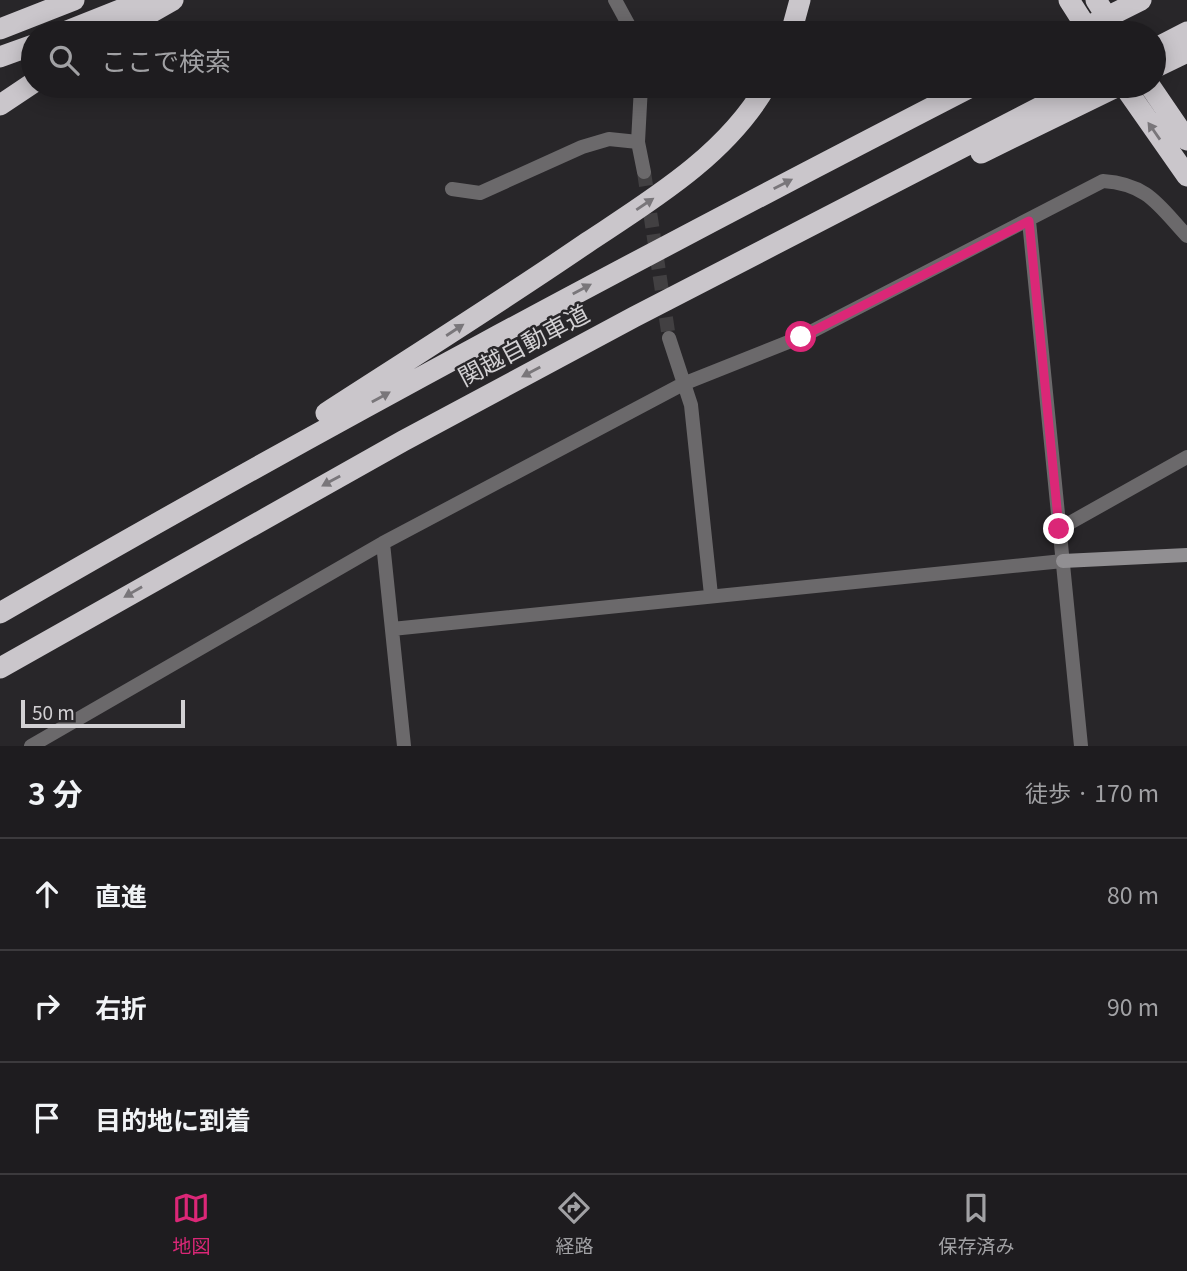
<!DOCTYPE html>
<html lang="ja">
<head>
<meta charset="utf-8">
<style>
	:root { --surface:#1e1c1f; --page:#2b292c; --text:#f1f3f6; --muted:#a1a1a4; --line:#3c3a3d; --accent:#db2777 }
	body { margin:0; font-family:Georgia,"Noto Sans JP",serif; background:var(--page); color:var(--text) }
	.scale { position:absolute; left:21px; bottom:18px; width:164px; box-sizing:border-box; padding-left:7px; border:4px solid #d2d0d3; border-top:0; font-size:19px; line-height:24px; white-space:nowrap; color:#d2d0d3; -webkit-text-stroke:5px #282629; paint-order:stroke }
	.stop { position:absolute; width:21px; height:21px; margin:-16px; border:5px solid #db2777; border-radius:50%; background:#fff }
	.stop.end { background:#db2777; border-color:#fff; box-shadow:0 2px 7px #0008 }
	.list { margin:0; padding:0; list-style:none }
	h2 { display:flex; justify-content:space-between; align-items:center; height:91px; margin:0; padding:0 28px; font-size:30px }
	h2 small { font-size:23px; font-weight:400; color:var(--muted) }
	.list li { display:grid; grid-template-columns:46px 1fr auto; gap:21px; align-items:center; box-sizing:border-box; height:112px; padding:0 28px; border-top:2px solid var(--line) }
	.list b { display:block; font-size:26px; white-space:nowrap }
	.list em { font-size:23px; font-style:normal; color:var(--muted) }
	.icon { flex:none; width:38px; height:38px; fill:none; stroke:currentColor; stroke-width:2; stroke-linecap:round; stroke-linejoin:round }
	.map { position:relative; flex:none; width:1187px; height:746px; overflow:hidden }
	.search { position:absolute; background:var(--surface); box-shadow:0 4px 18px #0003; left:21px; right:21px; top:21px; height:77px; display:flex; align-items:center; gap:18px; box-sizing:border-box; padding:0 24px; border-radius:38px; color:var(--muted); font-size:26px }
	.sheet { height:427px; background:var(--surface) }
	nav { display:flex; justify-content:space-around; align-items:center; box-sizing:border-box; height:98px; border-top:2px solid var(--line); background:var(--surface); font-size:19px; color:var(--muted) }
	nav a { display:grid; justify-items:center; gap:4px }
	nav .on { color:var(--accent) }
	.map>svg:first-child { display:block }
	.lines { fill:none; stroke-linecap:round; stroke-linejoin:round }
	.street-tunnel { stroke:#424042; stroke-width:14; stroke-dasharray:14 7; stroke-linecap:butt }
	.street { stroke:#6b696b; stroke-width:14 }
	.secondary { stroke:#918f92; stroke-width:14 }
	.highway { stroke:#cac6cb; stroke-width:21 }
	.highway-bridge { stroke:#cac6cb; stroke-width:21 }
	.oneway { fill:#79767a }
	.route { stroke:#db2777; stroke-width:9 }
	.labels { text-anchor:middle; stroke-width:5; stroke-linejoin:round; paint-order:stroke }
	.street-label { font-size:24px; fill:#d2d0d3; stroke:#282629 }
</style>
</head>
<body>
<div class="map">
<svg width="1187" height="746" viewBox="0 0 1187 746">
	<rect width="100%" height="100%" fill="#282629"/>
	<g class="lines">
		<!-- street-tunnel -->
		<path class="street-tunnel" d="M644,172L669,338"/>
		<!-- street -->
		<path class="street" d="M615,0L633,33
			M641,86L638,142L644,172
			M452,189L480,193L582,147L609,139L638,142
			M1029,221L1081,746
			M669,338L691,405L711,595
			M1059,529L1187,457
			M383,543L404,746
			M392,629L1063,561
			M31,746L383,543L683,384L801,337L1103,181C1148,184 1159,206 1187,236"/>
		<!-- secondary -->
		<path class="secondary" d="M1063,561L1187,555"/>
		<!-- highway -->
		<path class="highway" d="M1069,0L1090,33
			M1096,0L1117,33
			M0,29L74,0
			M62,33L145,0
			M115,33L173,0
			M791,33L800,0
			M1154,49L1187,32
			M0,57L33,45
			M1154,68L1187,52
			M1124,86L1187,176
			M1150,86L1187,140
			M0,105L33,83
			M981,153L1118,86
			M326,413C414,356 502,301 588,242C653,199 726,155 766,86
			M0,613C319,428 645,255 973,86
			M0,668L403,441L634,317L1081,86"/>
		<!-- highway-bridge -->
		<path class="highway-bridge" d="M1075,33L1141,0"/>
	</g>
	<!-- one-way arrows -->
	<defs><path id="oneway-solid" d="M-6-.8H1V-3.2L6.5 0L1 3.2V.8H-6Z" transform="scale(1.75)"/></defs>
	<g class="oneway">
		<use href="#oneway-solid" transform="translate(1154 131) rotate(-125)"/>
		<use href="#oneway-solid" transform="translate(783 184) rotate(-27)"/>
		<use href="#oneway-solid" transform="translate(645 204) rotate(-34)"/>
		<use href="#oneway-solid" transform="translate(582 289) rotate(-28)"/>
		<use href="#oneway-solid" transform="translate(455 330) rotate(-33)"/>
		<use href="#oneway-solid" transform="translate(531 372) rotate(152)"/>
		<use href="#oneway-solid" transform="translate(381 397) rotate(-29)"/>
		<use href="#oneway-solid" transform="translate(331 481) rotate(151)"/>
		<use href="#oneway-solid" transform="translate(133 592) rotate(150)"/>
	</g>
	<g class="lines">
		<!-- route -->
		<path class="route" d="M801,337L1029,221L1059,529"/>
	</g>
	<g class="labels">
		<!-- street labels -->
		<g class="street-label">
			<text transform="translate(524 346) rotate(-28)" y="8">関越自動車道</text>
		</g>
	</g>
</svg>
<div class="scale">50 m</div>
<div class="stop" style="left:801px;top:337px"></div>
<div class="stop end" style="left:1059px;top:529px"></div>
<div class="search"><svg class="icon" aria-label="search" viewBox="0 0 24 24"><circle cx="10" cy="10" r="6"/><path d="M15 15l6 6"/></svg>ここで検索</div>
</div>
<section class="sheet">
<h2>3 分<small>徒歩 · 170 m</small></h2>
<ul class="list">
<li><svg class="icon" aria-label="ahead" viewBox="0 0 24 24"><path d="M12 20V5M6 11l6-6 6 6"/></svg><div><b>直進</b></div><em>80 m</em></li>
<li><svg class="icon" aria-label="right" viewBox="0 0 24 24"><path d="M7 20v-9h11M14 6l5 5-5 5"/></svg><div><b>右折</b></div><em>90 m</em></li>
<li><svg class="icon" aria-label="arrive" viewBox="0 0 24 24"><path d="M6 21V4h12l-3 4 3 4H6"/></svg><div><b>目的地に到着</b></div></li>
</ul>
</section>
<nav>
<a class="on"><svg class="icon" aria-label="map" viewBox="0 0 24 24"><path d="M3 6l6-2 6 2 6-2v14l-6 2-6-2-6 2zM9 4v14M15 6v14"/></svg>地図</a>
<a><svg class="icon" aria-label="directions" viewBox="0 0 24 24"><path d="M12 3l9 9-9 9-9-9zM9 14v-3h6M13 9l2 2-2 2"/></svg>経路</a>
<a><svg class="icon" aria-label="saved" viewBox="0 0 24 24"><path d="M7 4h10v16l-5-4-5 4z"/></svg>保存済み</a>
</nav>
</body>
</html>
